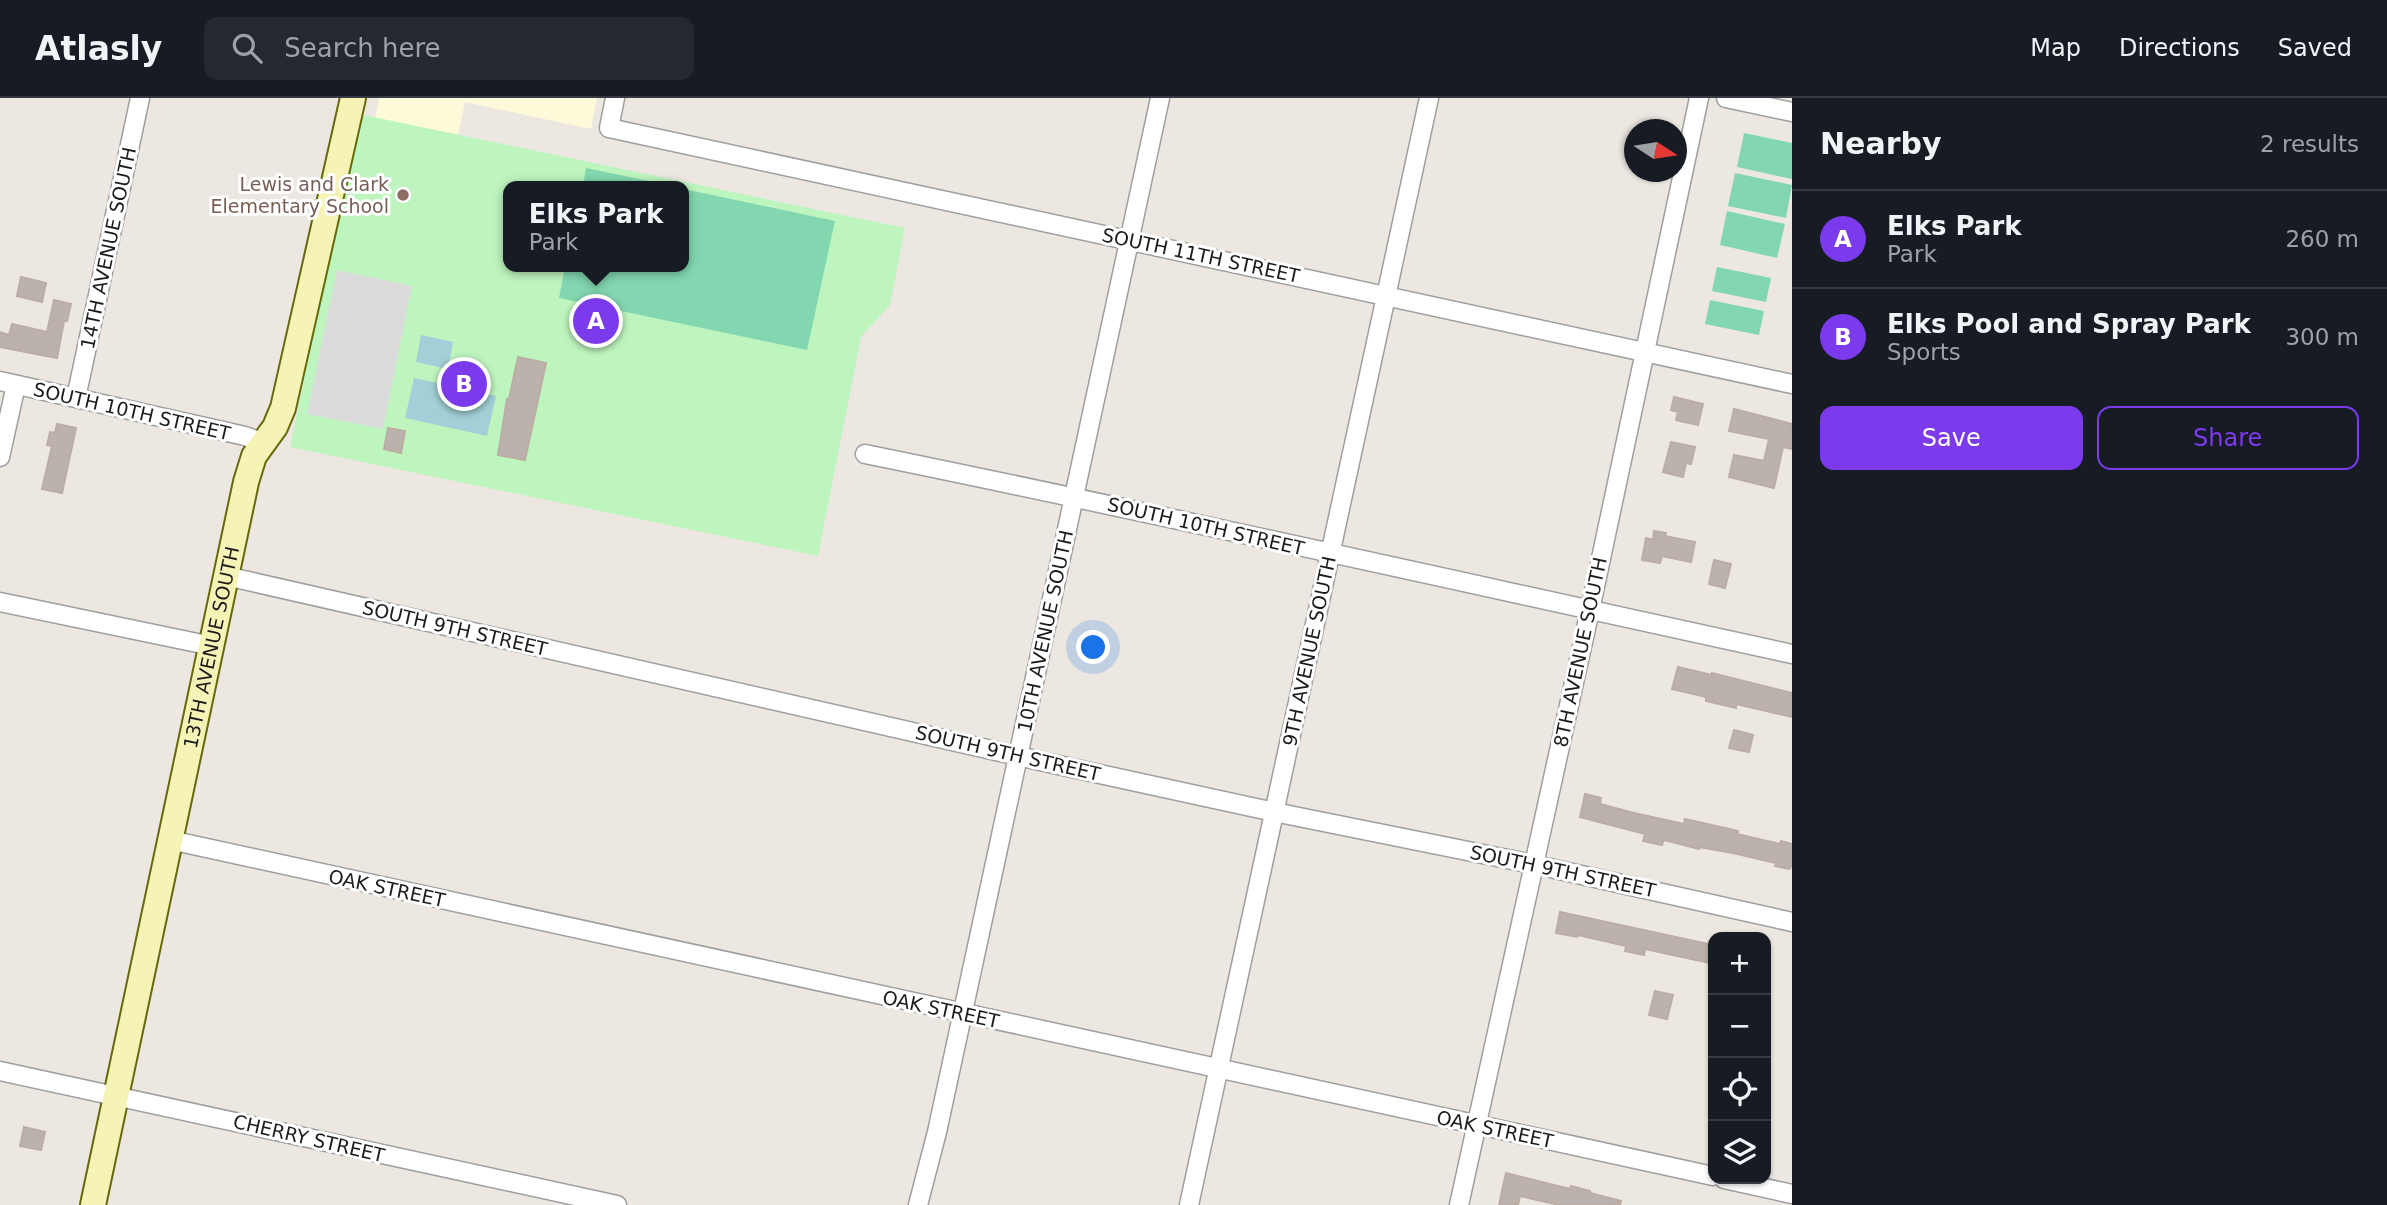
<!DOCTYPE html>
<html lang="en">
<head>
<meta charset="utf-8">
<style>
	:root { --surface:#171b24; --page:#242831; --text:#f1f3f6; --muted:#9ea1a6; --line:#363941; --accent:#7c3aed }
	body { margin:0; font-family:"DejaVu Sans",sans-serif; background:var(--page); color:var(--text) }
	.controls { position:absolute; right:21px; bottom:21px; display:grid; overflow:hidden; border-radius:14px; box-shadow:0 2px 5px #0004 }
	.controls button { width:63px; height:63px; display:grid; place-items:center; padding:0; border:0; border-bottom:2px solid var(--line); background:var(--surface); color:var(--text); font:35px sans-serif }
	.compass { position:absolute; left:1624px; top:21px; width:63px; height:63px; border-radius:50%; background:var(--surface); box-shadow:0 2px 5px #0004; rotate:102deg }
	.you { position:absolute; left:1094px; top:550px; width:24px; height:24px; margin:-18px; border:5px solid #fff; border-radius:50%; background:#1a73e8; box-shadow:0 0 0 10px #1a73e833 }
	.badge { display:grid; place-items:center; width:46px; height:46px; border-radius:50%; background:var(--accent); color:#fff; font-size:23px; font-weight:700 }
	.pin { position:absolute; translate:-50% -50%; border:4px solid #fff; box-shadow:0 2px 7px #0006 }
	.popup { position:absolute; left:503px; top:83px; width:186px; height:91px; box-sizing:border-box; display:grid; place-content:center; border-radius:14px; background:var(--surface); filter:drop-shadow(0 2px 5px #0005); font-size:23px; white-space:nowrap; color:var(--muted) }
	.popup b { font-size:26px; color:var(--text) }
	.popup::after { content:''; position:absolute; left:50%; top:100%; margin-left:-14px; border:14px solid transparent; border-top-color:var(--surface) }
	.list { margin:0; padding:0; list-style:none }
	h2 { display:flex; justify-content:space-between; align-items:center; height:91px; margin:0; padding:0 28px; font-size:30px }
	h2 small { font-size:23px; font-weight:400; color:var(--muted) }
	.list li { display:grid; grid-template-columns:46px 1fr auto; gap:21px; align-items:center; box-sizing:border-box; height:98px; padding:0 28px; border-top:2px solid var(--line) }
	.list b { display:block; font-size:26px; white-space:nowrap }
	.list p { margin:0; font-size:23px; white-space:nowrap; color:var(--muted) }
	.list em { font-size:23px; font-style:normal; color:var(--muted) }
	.actions { display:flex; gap:14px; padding:21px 28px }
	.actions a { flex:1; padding:16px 0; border:2px solid var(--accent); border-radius:14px; text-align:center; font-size:24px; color:var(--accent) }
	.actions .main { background:var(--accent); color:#fff }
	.icon { flex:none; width:38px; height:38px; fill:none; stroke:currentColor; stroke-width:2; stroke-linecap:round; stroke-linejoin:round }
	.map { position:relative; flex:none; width:1792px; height:1107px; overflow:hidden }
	header { display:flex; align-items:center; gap:42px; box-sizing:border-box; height:98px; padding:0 35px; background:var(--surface); border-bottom:2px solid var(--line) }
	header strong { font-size:33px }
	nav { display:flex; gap:38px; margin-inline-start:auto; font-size:24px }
	.search { width:490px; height:63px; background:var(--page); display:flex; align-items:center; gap:18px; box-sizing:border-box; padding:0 24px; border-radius:14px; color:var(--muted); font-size:26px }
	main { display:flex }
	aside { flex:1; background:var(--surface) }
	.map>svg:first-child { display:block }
	.education { fill:#fdfad9 }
	.park { fill:#bef5be; fill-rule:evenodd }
	.pitch { fill:#82d7b0 }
	.parking { fill:#dbdbdb }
	.water { fill:#a3d0d8 }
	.building { fill:#bcb2ad; stroke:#bcada4; stroke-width:2 }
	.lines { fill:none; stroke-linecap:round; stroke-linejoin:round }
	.street-casing { stroke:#9f9f9f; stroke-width:21 }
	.secondary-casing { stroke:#66690b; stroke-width:28 }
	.street { stroke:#fff; stroke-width:18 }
	.secondary { stroke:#f5f3b6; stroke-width:24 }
	.education-dot { fill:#8d6e63; stroke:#fff; stroke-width:2.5 }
	.labels { text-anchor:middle; stroke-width:6; stroke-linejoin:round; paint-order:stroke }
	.education-label { font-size:19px; fill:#785e54; stroke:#fff; text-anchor:end }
	.street-label { font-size:19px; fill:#1b1b1b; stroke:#fff }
</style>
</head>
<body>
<header>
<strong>Atlasly</strong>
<div class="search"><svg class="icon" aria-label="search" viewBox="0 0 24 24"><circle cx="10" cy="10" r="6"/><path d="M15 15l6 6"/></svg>Search here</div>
<nav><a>Map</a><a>Directions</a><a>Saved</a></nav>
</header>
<main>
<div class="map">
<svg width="1792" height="1107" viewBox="0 0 1792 1107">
	<rect width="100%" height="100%" fill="#ece7e1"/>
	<!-- education -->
	<path class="education" d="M379,0H597L591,31L465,4L427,185L347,164Z"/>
	<!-- park -->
	<path class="park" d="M359,16L905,130L890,207L861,239L818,458L290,349ZM508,88H684V169H508Z"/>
	<!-- pitch -->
	<path class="pitch" d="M1744,35L1792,45V81L1737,69Z
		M586,70L673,88H583Z
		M1735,75L1792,87L1786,120L1728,108Z
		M684,91L835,123L807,252L559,200L565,169H684Z
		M1727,113L1785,126L1777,160L1720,147Z
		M1717,169L1771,180L1766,204L1712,193Z
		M1710,202L1764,213L1759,237L1705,226Z"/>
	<!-- parking -->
	<path class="parking" d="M337,172L412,188L383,331L307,316Z"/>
	<!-- water -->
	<path class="water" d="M421,237L453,244L448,271L416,264Z
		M414,280L496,298L487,338L405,320Z"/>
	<!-- building -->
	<path class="building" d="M21,179L46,185L42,204L17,198Z
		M54,202L71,206L67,223H64L57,260L0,249V234L9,237L12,226L47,234Z
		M518,259L546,265L525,362L498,357L507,301H509Z
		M1674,299L1703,306L1698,327L1676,322L1678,314L1671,312Z
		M1734,311L1792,326V351L1783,349L1774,390L1729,379L1734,357L1764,363L1769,341L1729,333Z
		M57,326L76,330L62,395L42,391L52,348L47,347L50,334L55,335Z
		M388,330L405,333L401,355L384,351Z
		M1671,344L1695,349L1691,366L1686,365L1683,379L1663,374Z
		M1654,433L1666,435L1665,438L1695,444L1691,464L1662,458L1660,465L1642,462L1646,440L1653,442Z
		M1714,462L1731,466L1725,490L1709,486Z
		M1678,569L1712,577V575L1792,595V619L1736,606V610L1706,603V599L1672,591Z
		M1734,632L1753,637L1749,654L1729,650Z
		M1585,696L1601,700L1600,706L1634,715L1684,726L1685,721L1738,733L1737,736L1780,746L1781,743L1792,746V768L1789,771L1775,768L1776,765L1733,755L1699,749V751L1664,742L1662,747L1643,743L1645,736L1580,719Z
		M1560,814L1713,847L1710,865L1645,851L1644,857L1625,853L1626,848L1578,837L1577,839L1556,835Z
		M1655,893L1673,897L1667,921L1649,917Z
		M24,1029L45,1034L41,1052L20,1048Z
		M1506,1075L1570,1091L1571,1088L1590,1093V1095L1621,1103L1620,1107H1559L1520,1098L1518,1107H1499Z"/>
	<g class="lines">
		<defs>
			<path id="street" d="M615,0L609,30L1792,286
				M1726,0L1792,14
				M0,283L245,338L264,345
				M76,300L140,0
				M865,356C1175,419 1483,489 1792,556
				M0,359L16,287
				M226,478L1040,663L1274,714L1532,766L1792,824
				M0,504L212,548
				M170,742L1713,1078
				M0,973L617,1107
				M1724,1081L1792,1096
				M918,1107L937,1034L1160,0
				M1189,1107L1429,0
				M1459,1107L1590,512L1699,0"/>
			<g id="secondary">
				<path id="s1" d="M93,1107L246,384L254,358L275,329L283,310L353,0"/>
			</g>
		</defs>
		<!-- street casing -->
		<use href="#street" class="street-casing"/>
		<!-- secondary casing -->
		<use href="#secondary" class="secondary-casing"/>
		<!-- street -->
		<use href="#street" class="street"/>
		<!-- secondary -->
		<use href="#secondary" class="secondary"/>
	</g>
	<!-- markers -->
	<circle class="education-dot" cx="403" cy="97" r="7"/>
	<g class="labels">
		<!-- education labels -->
		<g class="education-label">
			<text x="389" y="93">Lewis and Clark<tspan x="389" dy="22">Elementary School</tspan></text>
		</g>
		<!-- street labels -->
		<g class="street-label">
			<text transform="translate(108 150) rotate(-78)" y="7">14TH AVENUE SOUTH</text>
			<text transform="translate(1201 157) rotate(12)" y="7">SOUTH 11TH STREET</text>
			<text transform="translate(132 313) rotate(13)" y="7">SOUTH 10TH STREET</text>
			<text transform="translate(1206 428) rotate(13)" y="7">SOUTH 10TH STREET</text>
			<text transform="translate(455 530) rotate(13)" y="7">SOUTH 9TH STREET</text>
			<text transform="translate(1045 533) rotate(-78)" y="7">10TH AVENUE SOUTH</text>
			<text dy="7" stroke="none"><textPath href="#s1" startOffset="570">13TH AVENUE SOUTH</textPath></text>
			<text transform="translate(1309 553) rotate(-78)" y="7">9TH AVENUE SOUTH</text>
			<text transform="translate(1580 554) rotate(-78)" y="7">8TH AVENUE SOUTH</text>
			<text transform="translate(1008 655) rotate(13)" y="7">SOUTH 9TH STREET</text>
			<text transform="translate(1563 773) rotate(12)" y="7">SOUTH 9TH STREET</text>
			<text transform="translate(387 790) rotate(12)" y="7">OAK STREET</text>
			<text transform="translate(941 911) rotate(12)" y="7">OAK STREET</text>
			<text transform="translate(1495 1031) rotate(12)" y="7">OAK STREET</text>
			<text transform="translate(309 1040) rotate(13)" y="7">CHERRY STREET</text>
		</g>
	</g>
</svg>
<div class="controls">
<button>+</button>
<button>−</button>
<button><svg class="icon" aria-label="locate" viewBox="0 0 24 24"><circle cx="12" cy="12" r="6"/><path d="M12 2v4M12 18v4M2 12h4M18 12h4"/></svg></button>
<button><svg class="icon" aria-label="layers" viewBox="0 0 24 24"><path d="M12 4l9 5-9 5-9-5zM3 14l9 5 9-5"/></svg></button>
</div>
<svg class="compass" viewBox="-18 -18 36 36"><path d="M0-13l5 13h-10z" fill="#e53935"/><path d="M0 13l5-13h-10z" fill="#9ea1a6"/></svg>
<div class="you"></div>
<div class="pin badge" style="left:596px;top:223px">A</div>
<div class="popup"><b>Elks Park</b>Park</div>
<div class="pin badge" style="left:464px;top:286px">B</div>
</div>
<aside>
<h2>Nearby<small>2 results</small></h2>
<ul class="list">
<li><span class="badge">A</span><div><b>Elks Park</b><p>Park</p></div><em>260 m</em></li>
<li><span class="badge">B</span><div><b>Elks Pool and Spray Park</b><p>Sports</p></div><em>300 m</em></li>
</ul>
<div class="actions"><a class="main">Save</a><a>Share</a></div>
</aside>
</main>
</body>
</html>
